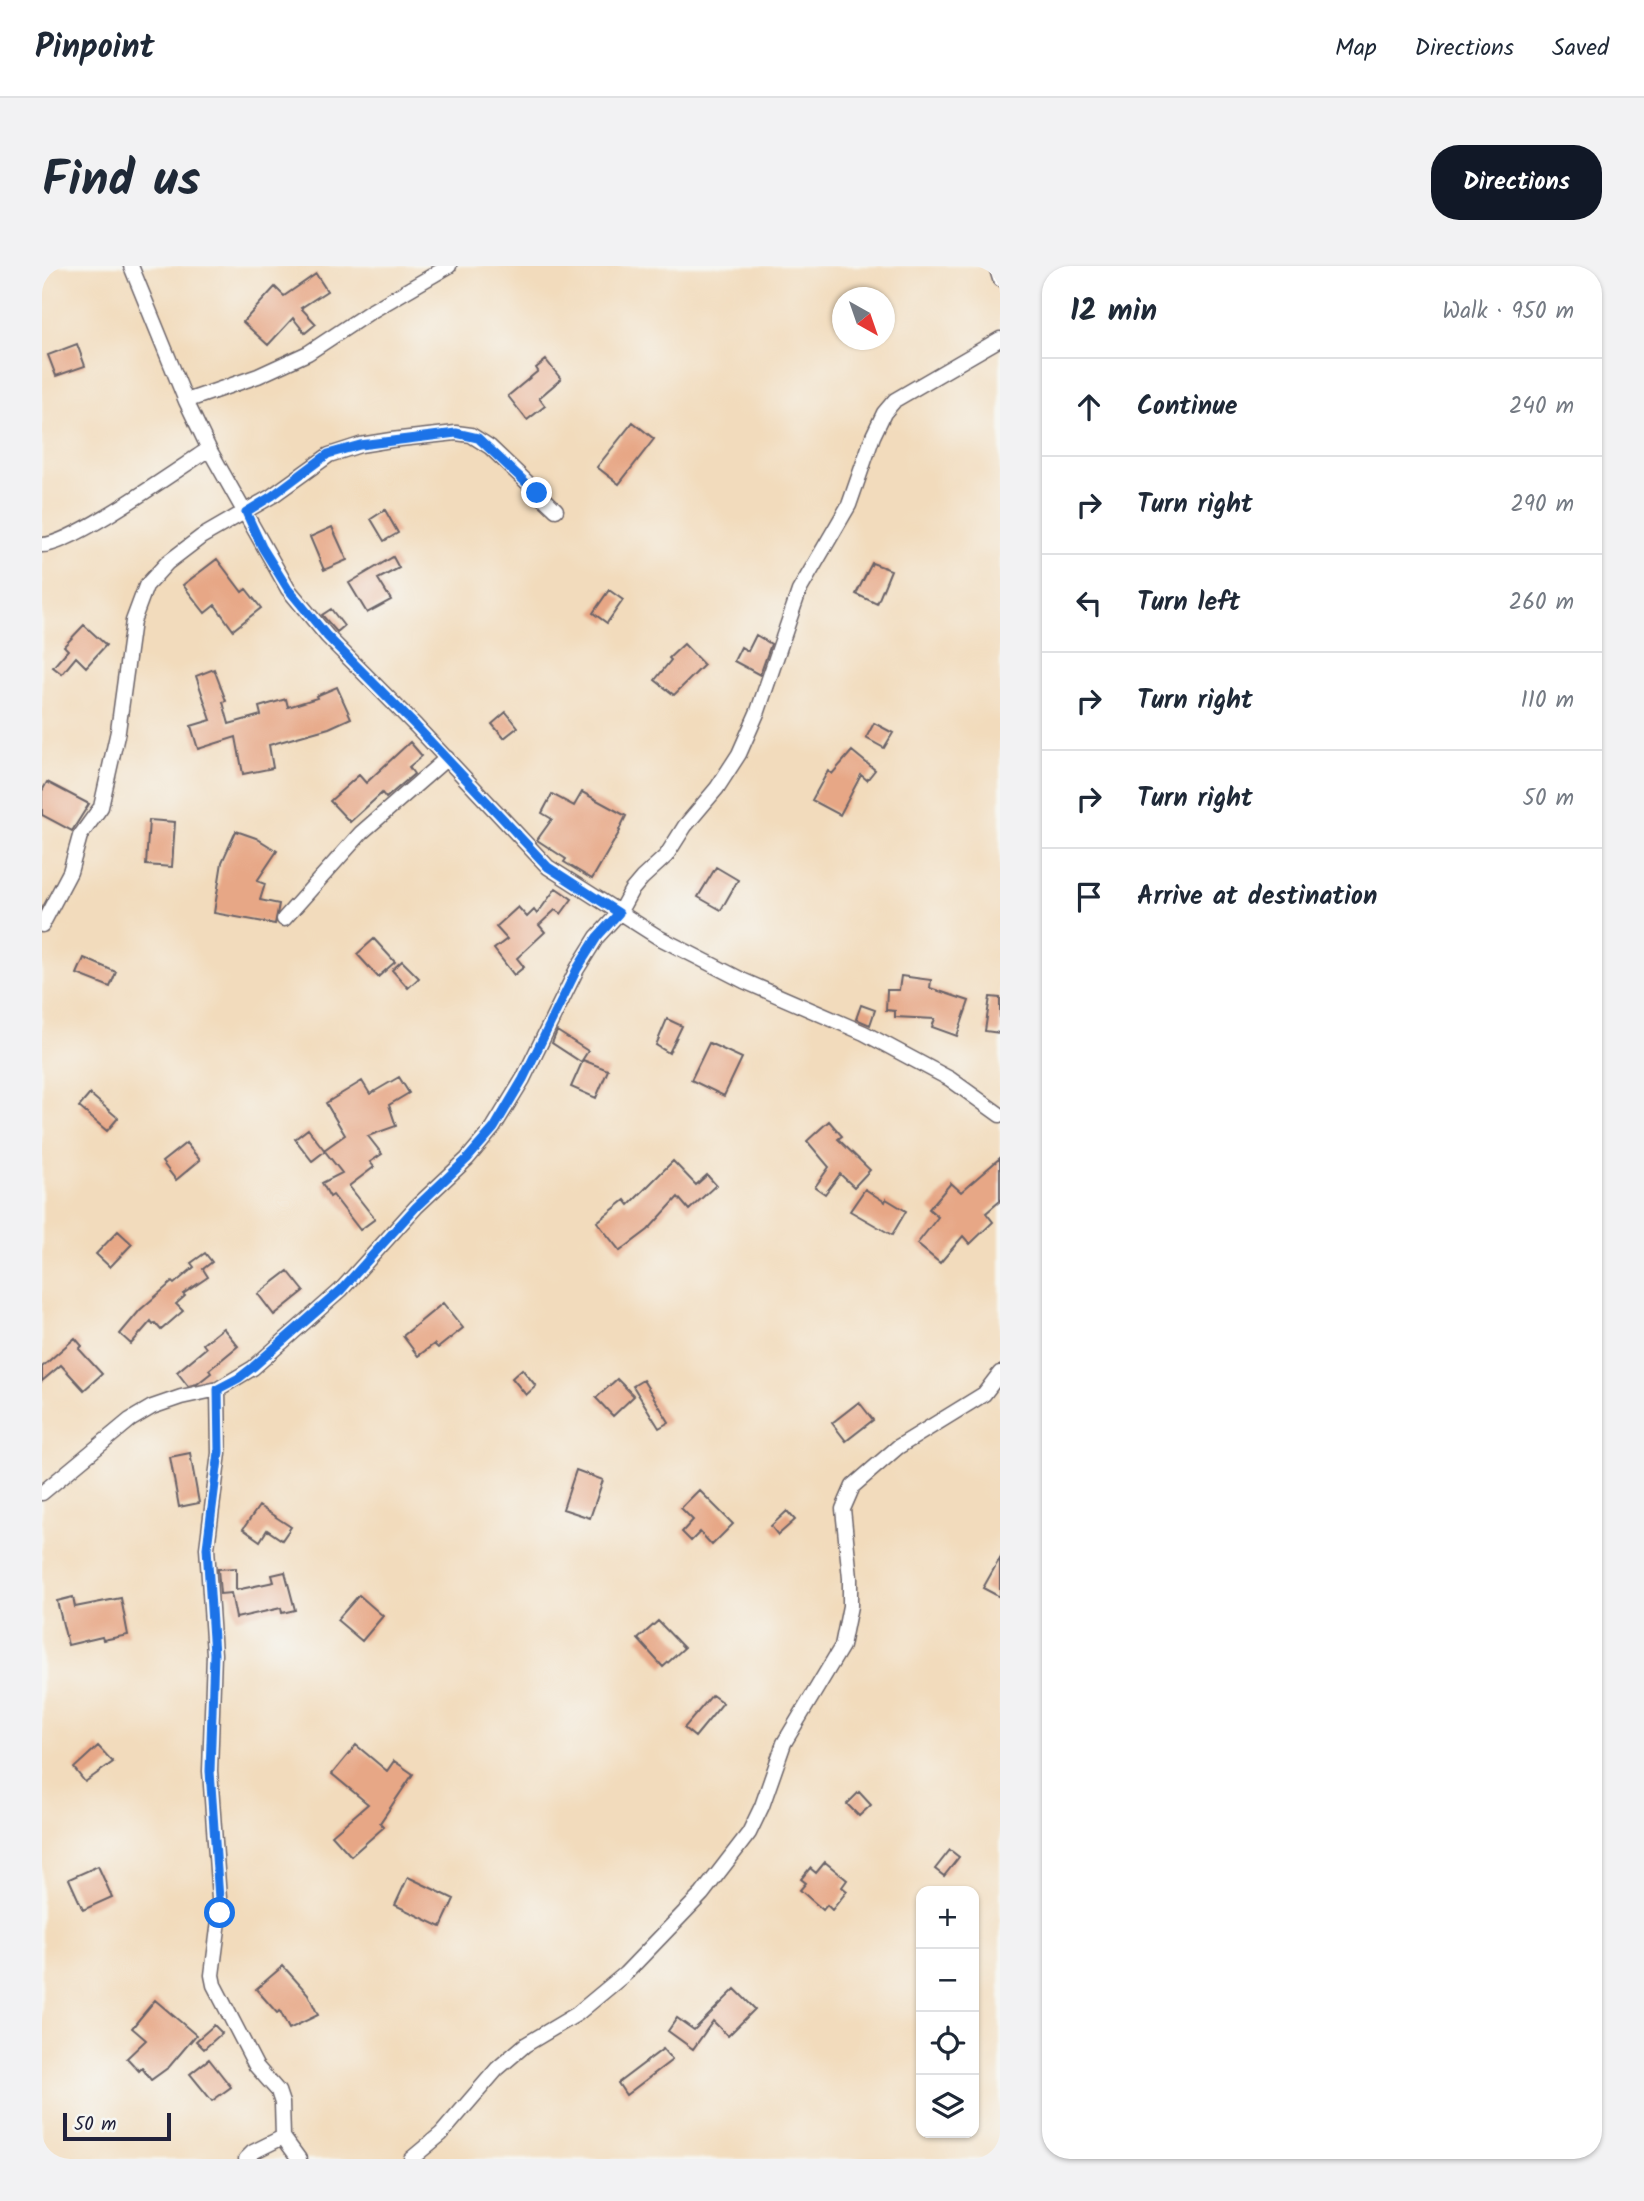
<!DOCTYPE html>
<html lang="en">
<head>
<meta charset="utf-8">
<style>
	:root { --surface:#fff; --page:#f2f2f3; --text:#1f2937; --muted:#747a83; --line:#e0e1e3; --accent:#111827 }
	body { margin:0; font-family:Kalam,sans-serif; background:var(--page); color:var(--text) }
	.controls { position:absolute; right:21px; bottom:21px; display:grid; overflow:hidden; border-radius:14px; box-shadow:0 2px 5px #0004 }
	.controls button { width:63px; height:63px; display:grid; place-items:center; padding:0; border:0; border-bottom:2px solid var(--line); background:var(--surface); color:var(--text); font:35px sans-serif }
	.compass { position:absolute; left:790px; top:21px; width:63px; height:63px; border-radius:50%; background:var(--surface); box-shadow:0 2px 5px #0004; rotate:140deg }
	.scale { position:absolute; left:21px; bottom:18px; width:108px; box-sizing:border-box; padding-left:7px; border:4px solid #22223b; border-top:0; font-size:19px; line-height:24px; white-space:nowrap; color:#22223b; -webkit-text-stroke:5px #f6f6f2; paint-order:stroke }
	.stop { position:absolute; width:21px; height:21px; margin:-16px; border:5px solid #1a73e8; border-radius:50%; background:#fff }
	.stop.end { background:#1a73e8; border-color:#fff; box-shadow:0 2px 7px #0008 }
	.list { margin:0; padding:0; list-style:none }
	h2 { display:flex; justify-content:space-between; align-items:center; height:91px; margin:0; padding:0 28px; font-size:30px }
	h2 small { font-size:23px; font-weight:400; color:var(--muted) }
	.list li { display:grid; grid-template-columns:46px 1fr auto; gap:21px; align-items:center; box-sizing:border-box; height:98px; padding:0 28px; border-top:2px solid var(--line) }
	.list b { display:block; font-size:26px; white-space:nowrap }
	.list em { font-size:23px; font-style:normal; color:var(--muted) }
	.icon { flex:none; width:38px; height:38px; fill:none; stroke:currentColor; stroke-width:2; stroke-linecap:round; stroke-linejoin:round }
	.map { position:relative; flex:none; width:958px; height:1893px; overflow:hidden; border-radius:28px }
	header { display:flex; align-items:center; gap:42px; box-sizing:border-box; height:98px; padding:0 35px; background:var(--surface); border-bottom:2px solid var(--line) }
	header strong { font-size:33px }
	nav { display:flex; gap:38px; margin-inline-start:auto; font-size:24px }
	.intro { display:flex; align-items:center; justify-content:space-between; box-sizing:border-box; height:168px; padding:0 42px }
	h1 { margin:0; font-size:49px }
	.button { padding:18px 32px; border-radius:28px; background:var(--accent); color:#fff; font-size:24px; font-weight:700 }
	main { display:flex; gap:42px; padding:0 42px }
	aside { flex:1; background:var(--surface); border-radius:28px; box-shadow:0 2px 5px #0004 }
	.map>svg:first-child { display:block }
	.building { fill:#e7a786 }
	.lines { fill:none; stroke-linecap:round; stroke-linejoin:round }
	.minor-casing { stroke:#6b6368; stroke-width:17 }
	.minor { stroke:#fff; stroke-width:14 }
	.route { stroke:#1a73e8; stroke-width:9 }
</style>
</head>
<body>
<header>
<strong>Pinpoint</strong>
<nav><a>Map</a><a>Directions</a><a>Saved</a></nav>
</header>
<div class="intro"><h1>Find us</h1><a class="button">Directions</a></div>
<main>
<div class="map">
<svg width="958" height="1893" viewBox="0 0 958 1893">
	<rect width="100%" height="100%" fill="#f6f6f2"/>
	<filter id="ink" filterUnits="userSpaceOnUse"><feTurbulence type="fractalNoise" baseFrequency=".0143" numOctaves="2"/><feDisplacementMap in="SourceGraphic" scale="14" xChannelSelector="R" yChannelSelector="G"/><feConvolveMatrix kernelMatrix="1 2 1 2 8 2 1 2 1" color-interpolation-filters="sRGB"/></filter>
	<filter id="wash" filterUnits="userSpaceOnUse"><feTurbulence type="fractalNoise" baseFrequency=".00686" numOctaves="4" result="noise"/><feDisplacementMap in="SourceGraphic" scale="28" xChannelSelector="R" yChannelSelector="G"/><feGaussianBlur stdDeviation="1.57" result="paint"/><feColorMatrix in="noise" values="0 0 0 0 0 0 0 0 0 0 0 0 0 0 0 0 0 1.4 0 .05"/><feComposite in="paint" operator="in"/></filter>
	<g filter="url(#wash)">
		<rect width="100%" height="100%" fill="#f2dbbc"/>
		<g id="blocks">
			<!-- building -->
			<path class="building" d="M274,8L285,25L259,42L274,58L263,67L251,52L226,79L201,56L233,21L242,30Z
				M35,78L43,100L14,110L6,89Z
				M504,94L519,113L497,132L503,140L485,154L466,130L496,105L494,102Z
				M591,156L612,173L577,218L555,201Z
				M343,244L356,267L342,275L329,253Z
				M290,261L305,294L282,304L268,271Z
				M351,291L357,302L336,313L349,334L325,347L307,317Z
				M175,293L200,326L204,323L219,342L191,364L173,339L163,347L141,319Z
				M830,297L849,304L835,338L814,328Z
				M567,324L581,334L565,357L551,347Z
				M289,343L302,360L295,366L280,349Z
				M42,359L64,379L44,401L34,391L20,408L11,401L26,384L22,380Z
				M714,369L729,378L718,409L692,395L699,381L706,385Z
				M642,378L662,399L632,429L613,414L629,394L627,392Z
				M172,403L184,435L181,436L187,458L219,449L217,441L244,433L246,441L275,432L274,430L295,421L309,452L287,462L227,479L231,502L201,508L194,471L156,483L149,460L169,454L154,410Z
				M464,446L476,461L462,472L450,458Z
				M832,457L851,467L842,482L824,472Z
				M368,476L380,490L367,501L372,508L344,532L340,527L308,556L288,535L317,509L324,517Z
				M810,485L833,504L825,514L819,509L798,549L770,534L786,505L790,508Z
				M5,516L47,538L30,565L0,549V525Z
				M540,526L584,550L577,564L578,565L550,613L522,596L524,593L495,574L510,553L500,547L510,528L532,540Z
				M107,554L133,556L130,601L104,599Z
				M194,565L214,572L235,585L215,615L223,618L218,634L237,638L233,658L172,647L180,596Z
				M674,601L696,614L679,644L656,631Z
				M514,622L530,633L519,648L513,644L497,659L503,666L475,692L482,701L472,709L452,683L465,673L454,661L476,641L485,651L492,644L495,648Z
				M332,673L353,696L336,711L315,688Z
				M42,692L74,706L68,721L35,708Z
				M360,695L377,712L366,722L350,704Z
				M859,710L889,714L888,722L927,735L915,770L890,761L893,753L853,751V745L844,744L845,724H857Z
				M948,731L958,732V767L943,765Z
				M819,739L833,744L828,759L814,753Z
				M625,753L640,760L627,787L614,779Z
				M515,765L546,785L539,796L510,777Z
				M667,777L700,792L682,830L649,814Z
				M541,794L566,804L554,832L529,821Z
				M357,811L367,827L347,839L354,860L326,870L340,888L328,896L332,901L307,920L333,953L318,964L291,929L288,931L280,917L300,907L282,884L303,869L284,837L320,815L328,828Z
				M48,828L76,852L65,865L37,841Z
				M787,855L800,870L796,873L828,904L812,921L798,908L783,928L773,921L787,901L765,875Z
				M266,863L283,885L270,895L253,873Z
				M144,877L158,894L134,914L120,896Z
				M958,892V935L944,947L951,956L928,978L921,970L898,997L875,978L896,951L887,943L909,917L919,926Z
				M631,895L654,919L665,909L674,919L647,944L636,931L606,964L578,985L555,956L583,934L587,939Z
				M823,923L843,936L844,933L864,945L850,969L808,945Z
				M76,965L90,978L68,1001L54,988Z
				M163,987L170,996L161,1003L166,1011L141,1028L143,1030L134,1038L141,1045L119,1064L113,1057L111,1058L109,1055L89,1078L78,1068L98,1044L130,1016L132,1018L152,1001L149,997Z
				M246,1005L262,1025L232,1049L216,1028Z
				M401,1037L421,1062L396,1082L392,1078L376,1090L361,1070Z
				M181,1062L196,1080L167,1104L169,1107L155,1118L146,1120L135,1106L164,1082L161,1078Z
				M33,1072L40,1080L37,1083L60,1108L42,1124L19,1099L0,1115V1101Z
				M480,1103L494,1120L484,1129L470,1112Z
				M575,1113L592,1130L571,1150L554,1132Z
				M601,1114L627,1156L617,1162L591,1120Z
				M817,1136L831,1154L804,1175L790,1157Z
				M148,1187L157,1237L137,1241L128,1191Z
				M534,1204L561,1214L548,1252L521,1243Z
				M657,1224L691,1258L670,1279L658,1266L649,1275L640,1266L651,1254L639,1242Z
				M217,1240L249,1261L240,1274L225,1264L218,1275L201,1263Z
				M745,1245L753,1254L736,1269L729,1260Z
				M958,1292V1331L941,1322Z
				M194,1302V1324L232,1316L230,1309L243,1306L253,1344L240,1347L239,1342L194,1352L189,1327L178,1328L176,1303Z
				M317,1329L341,1350L320,1375L295,1354Z
				M31,1331L33,1341L79,1332L86,1369L61,1374L60,1371L26,1379L15,1335Z
				M616,1355L642,1382L621,1401L596,1373Z
				M670,1429L681,1437L653,1471L642,1462Z
				M314,1479L345,1505L352,1495L371,1508L338,1557L342,1561L309,1590L290,1569L326,1538L290,1508Z
				M56,1480L71,1496L43,1516L32,1502Z
				M817,1526L829,1539L817,1550L805,1538Z
				M908,1584L917,1591L902,1610L893,1603Z
				M783,1596L805,1614L800,1621L805,1625L790,1644L785,1639L781,1644L758,1624L764,1617L759,1613L768,1602L774,1607Z
				M56,1600L70,1631L41,1644L27,1613Z
				M366,1611L412,1633L399,1661L353,1639Z
				M241,1700L266,1728L276,1749L247,1763L238,1745L235,1747L214,1723Z
				M693,1723L713,1743L686,1770L671,1755L651,1783L626,1765L635,1752L652,1764Z
				M113,1734L154,1769L127,1801L109,1814L100,1802L97,1805L85,1792L104,1774L90,1762Z
				M172,1759L180,1767L162,1783L154,1775Z
				M621,1783L630,1794L584,1829L576,1817Z
				M167,1793L189,1821L170,1835L148,1808Z"/>
		</g>
	</g>
	<g filter="url(#ink)">
		<use href="#blocks" fill-opacity="0" stroke="#6b6368" stroke-width="2"/>
		<g class="lines">
			<defs>
				<path id="minor" d="M89,0L144,135L167,183L246,323L285,370L374,460L506,601L616,671L702,715L822,767L908,813L958,849
					M954,0L958,13
					M144,135L216,110L266,87L328,46L407,0
					M0,279C30,279 136,203 167,183
					M242,653L319,567L405,492
					M0,659L28,606L38,570L59,541L76,465L91,355L104,320L125,297L159,271L230,230L287,189L318,179L349,174L414,167L429,169L448,181L514,244
					M176,1123L177,1187L165,1282L172,1388L168,1505L178,1647L170,1709L172,1719L214,1800L236,1825L240,1837L241,1871L257,1893
					M0,1227L88,1154L110,1141L139,1131L176,1123L211,1102L299,1024L374,941L425,893L451,862L481,813L535,703L555,671L577,647L589,625L600,612L624,590L643,560L675,522L697,488L716,445L757,325L807,239L831,170L842,147L853,134L958,73
					M204,1893L211,1886L241,1871
					M369,1893L399,1868L455,1803L483,1779L535,1748L583,1708L660,1628L707,1567L720,1540L742,1477L800,1380L808,1340V1312L801,1243L811,1220L856,1181L942,1128L958,1107"/>
			</defs>
			<!-- minor casing -->
			<use href="#minor" class="minor-casing"/>
			<!-- minor -->
			<use href="#minor" class="minor"/>
		</g>
	</g>
	<g class="lines" filter="url(#ink)">
		<!-- route -->
		<path class="route" d="M178,1647L168,1505L172,1388L165,1282L177,1186L176,1123L197,1112L211,1101L299,1024L374,941L425,893L452,862L481,813L535,703L555,671L577,647L506,601L374,460L285,370L246,323L220,281L204,246L230,230L286,188L318,179L414,167L436,172L495,227"/>
	</g>
</svg>
<div class="controls">
<button>+</button>
<button>−</button>
<button><svg class="icon" aria-label="locate" viewBox="0 0 24 24"><circle cx="12" cy="12" r="6"/><path d="M12 2v4M12 18v4M2 12h4M18 12h4"/></svg></button>
<button><svg class="icon" aria-label="layers" viewBox="0 0 24 24"><path d="M12 4l9 5-9 5-9-5zM3 14l9 5 9-5"/></svg></button>
</div>
<svg class="compass" viewBox="-18 -18 36 36"><path d="M0-13l5 13h-10z" fill="#e53935"/><path d="M0 13l5-13h-10z" fill="#747a83"/></svg>
<div class="scale">50 m</div>
<div class="stop" style="left:178px;top:1647px"></div>
<div class="stop end" style="left:495px;top:227px"></div>
</div>
<aside>
<h2>12 min<small>Walk · 950 m</small></h2>
<ul class="list">
<li><svg class="icon" aria-label="ahead" viewBox="0 0 24 24"><path d="M12 20V5M6 11l6-6 6 6"/></svg><div><b>Continue</b></div><em>240 m</em></li>
<li><svg class="icon" aria-label="right" viewBox="0 0 24 24"><path d="M7 20v-9h11M14 6l5 5-5 5"/></svg><div><b>Turn right</b></div><em>290 m</em></li>
<li><svg class="icon" aria-label="left" viewBox="0 0 24 24"><path d="M17 20v-9H6M10 6l-5 5 5 5"/></svg><div><b>Turn left</b></div><em>260 m</em></li>
<li><svg class="icon" aria-label="right" viewBox="0 0 24 24"><path d="M7 20v-9h11M14 6l5 5-5 5"/></svg><div><b>Turn right</b></div><em>110 m</em></li>
<li><svg class="icon" aria-label="right" viewBox="0 0 24 24"><path d="M7 20v-9h11M14 6l5 5-5 5"/></svg><div><b>Turn right</b></div><em>50 m</em></li>
<li><svg class="icon" aria-label="arrive" viewBox="0 0 24 24"><path d="M6 21V4h12l-3 4 3 4H6"/></svg><div><b>Arrive at destination</b></div></li>
</ul>
</aside>
</main>
</body>
</html>
